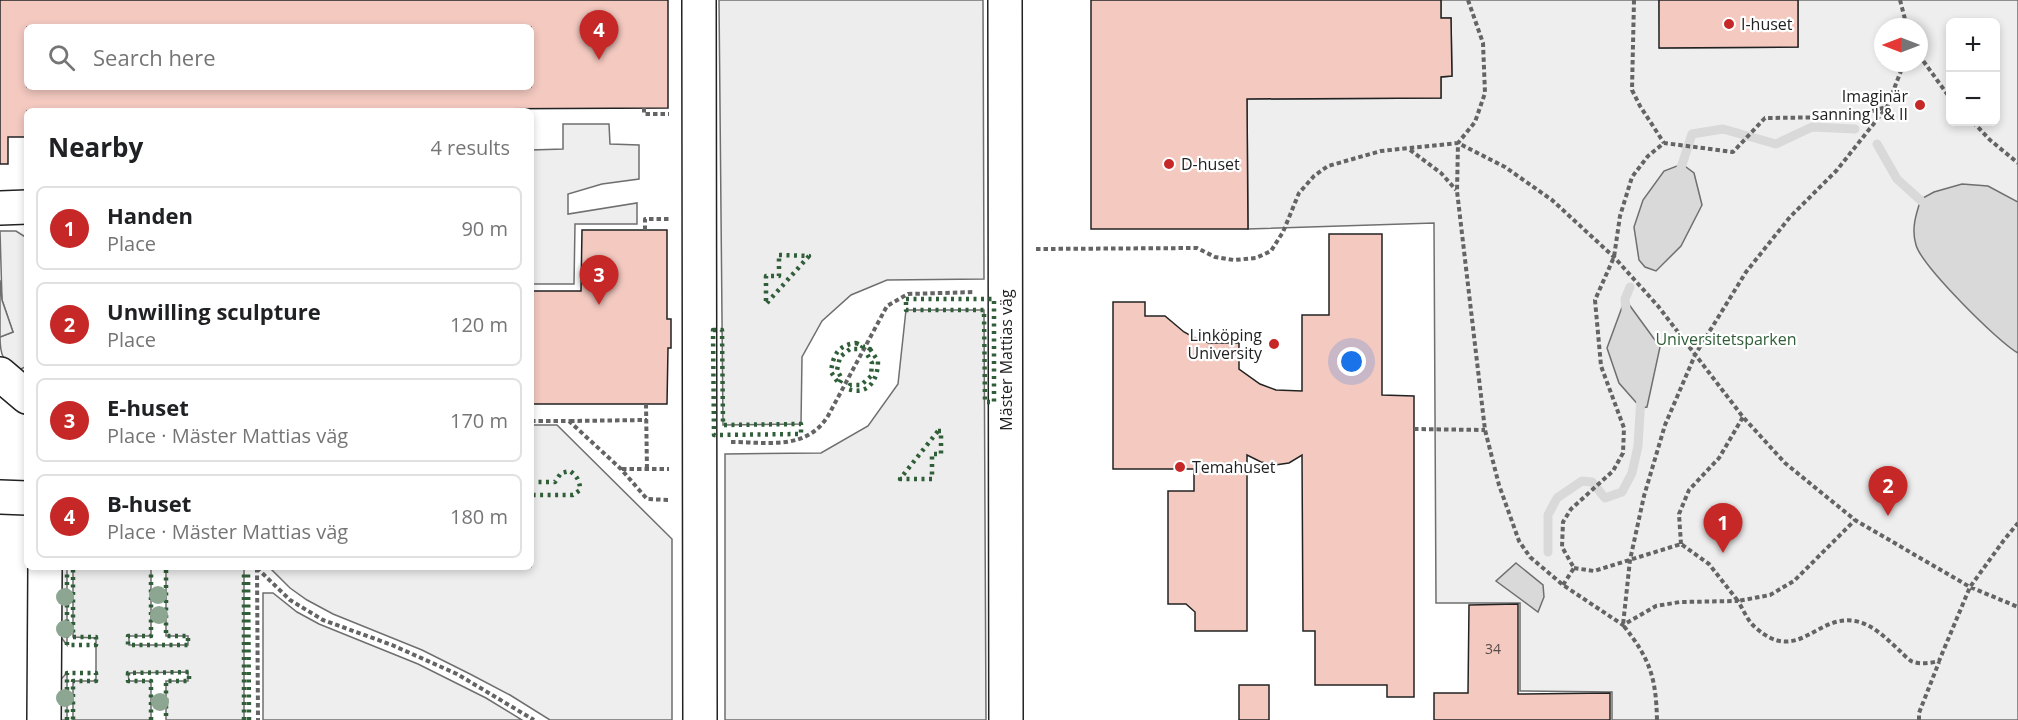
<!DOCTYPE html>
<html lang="en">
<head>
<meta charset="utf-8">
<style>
	:root { --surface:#fff; --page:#f6f6f6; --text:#202124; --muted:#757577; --line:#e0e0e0; --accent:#c62828 }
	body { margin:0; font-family:"Open Sans",sans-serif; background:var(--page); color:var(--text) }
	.controls { position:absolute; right:18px; top:18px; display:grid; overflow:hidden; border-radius:9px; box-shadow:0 3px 9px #0003 }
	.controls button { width:54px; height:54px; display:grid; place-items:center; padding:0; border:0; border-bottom:2px solid var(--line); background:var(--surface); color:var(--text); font:30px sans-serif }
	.compass { position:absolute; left:1874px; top:18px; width:54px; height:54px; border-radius:50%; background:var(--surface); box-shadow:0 3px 9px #0003; rotate:270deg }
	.you { position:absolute; left:1352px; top:362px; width:21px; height:21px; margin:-15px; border:4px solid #fff; border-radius:50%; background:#1a73e8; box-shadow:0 0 0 9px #1a73e833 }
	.badge { display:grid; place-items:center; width:39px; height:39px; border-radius:50%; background:var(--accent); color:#fff; font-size:20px; font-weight:700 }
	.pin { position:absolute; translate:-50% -50px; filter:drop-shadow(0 2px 3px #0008) }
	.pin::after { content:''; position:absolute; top:32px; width:21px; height:18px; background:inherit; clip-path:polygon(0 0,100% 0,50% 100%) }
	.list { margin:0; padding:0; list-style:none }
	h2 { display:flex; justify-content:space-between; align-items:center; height:78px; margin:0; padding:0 24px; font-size:26px }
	h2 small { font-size:20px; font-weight:400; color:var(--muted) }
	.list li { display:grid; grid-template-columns:39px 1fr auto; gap:18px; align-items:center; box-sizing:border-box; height:84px; margin:0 12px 12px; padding:0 12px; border:2px solid var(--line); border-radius:9px }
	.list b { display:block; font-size:22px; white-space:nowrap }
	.list p { margin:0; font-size:20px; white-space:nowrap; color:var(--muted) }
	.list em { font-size:20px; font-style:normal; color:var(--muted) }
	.icon { flex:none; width:33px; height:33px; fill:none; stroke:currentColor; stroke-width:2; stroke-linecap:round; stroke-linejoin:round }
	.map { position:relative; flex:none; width:2018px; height:720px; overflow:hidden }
	.search { position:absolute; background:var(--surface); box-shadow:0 3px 9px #0003; left:24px; top:24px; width:510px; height:66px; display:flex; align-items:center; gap:15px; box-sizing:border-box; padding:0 21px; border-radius:9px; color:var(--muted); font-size:22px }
	.panel { position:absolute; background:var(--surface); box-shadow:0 3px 9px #0003; left:24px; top:108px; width:510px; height:462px; border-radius:9px }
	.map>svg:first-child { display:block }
	.green { fill:#eee; stroke:#6f6f6f; stroke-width:1.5; fill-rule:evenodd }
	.parking { fill:#ededed; stroke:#6f6f6f; stroke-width:1.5 }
	.water { fill:#d9d9d9; stroke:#6f6f6f; stroke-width:1.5 }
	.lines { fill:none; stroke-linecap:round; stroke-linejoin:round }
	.stream { stroke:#d9d9d9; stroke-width:9 }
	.building { fill:#f3c9c0; stroke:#222; stroke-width:1.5; fill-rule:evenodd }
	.minor-casing { stroke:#222; stroke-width:36 }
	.path { stroke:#646464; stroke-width:4; stroke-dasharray:4.5 3; stroke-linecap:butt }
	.minor { stroke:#fff; stroke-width:33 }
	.hedge { stroke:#2f5e38; stroke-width:4.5; stroke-dasharray:3 4.5; stroke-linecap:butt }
	.tree { fill:#8da692 }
	.poi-dot { fill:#c62828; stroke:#fff; stroke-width:2 }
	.labels { text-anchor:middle; stroke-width:4.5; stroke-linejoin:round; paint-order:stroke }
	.number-label { font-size:14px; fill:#564c4a }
	.poi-label { font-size:16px; fill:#222; stroke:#fff; text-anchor:start }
	.park-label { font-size:16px; fill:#2f5e38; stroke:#fff }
	.street-label { font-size:16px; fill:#222; stroke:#fff }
</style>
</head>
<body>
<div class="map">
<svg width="2018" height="720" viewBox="0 0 2018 720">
	<rect width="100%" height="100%" fill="#fff"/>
	<!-- green -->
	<path class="green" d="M1441,0H1659L1660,48L1798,47V0H2018V720H1612V692L1520,691V603H1436L1434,223L1248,229L1247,99L1441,98V77L1452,76L1451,18H1441ZM1950,22H1996V122H1950ZM1883,27H1919V63H1883Z
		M563,124H609L610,144L639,145V179L602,184L568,194V214L637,203V224H575L574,284H531V150L563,149Z
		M0,231H16L27,238V366L19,370C3,363 0,355 0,337L13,332L2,300Z
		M531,425H557L672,539V720H550L510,695L470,674L422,650L333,614L307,600L290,588L271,569L270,567H531Z
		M59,567H67V645L60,636Z
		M263,593H273L297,612L319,624L418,664L486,698L522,720H263Z
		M67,673V720H58L60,680Z"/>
	<!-- parking -->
	<path class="parking" d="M719,0H983L984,279L887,280L851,295L822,321L802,357L801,424L723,425Z
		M0,280L2,300L13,332L0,337Z
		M906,310H984L986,720H725V454L821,453L868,426L898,384Z
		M73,567H151V636H129V645H188V636H166V567H244V720H166V681H188V672L128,673L129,681H151V720H73V681H96V638L73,637Z"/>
	<!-- water -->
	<path class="water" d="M1682,164L1694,173L1702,205L1681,246L1656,271L1645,267L1639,260L1634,227L1643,200L1664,171Z
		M1962,184L1988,186L2018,202V353C1998,342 1922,266 1916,245C1911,229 1916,214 1921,199L1934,192Z
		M1625,299L1660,347L1647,407L1641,408L1619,383L1607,348Z
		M1516,563L1543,585L1544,597L1538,612L1496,581Z"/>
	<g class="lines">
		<!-- stream -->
		<path class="stream" d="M1877,144L1897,179L1928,207
			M1679,174L1692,134L1723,129L1776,144L1812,127L1855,129
			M1626,309L1625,299L1630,287
			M1548,552V515L1557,498L1582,481L1592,482L1605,498L1622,492L1632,473L1638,446L1641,396"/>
	</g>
	<!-- building -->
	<path class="building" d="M0,0H668V108L479,109V111H336V109L27,111V137H8V164H0ZM27,27H531V87H27Z
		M1091,0H1441V18H1451L1452,76L1441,77V98L1247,99L1248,229H1091Z
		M1659,0H1798V47L1659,48Z
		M582,230H667V319H671V348H668L667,404H531V291H581Z
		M1329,234H1382V395L1414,396V697H1387V685H1315V631H1303L1302,455L1289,463L1275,465L1261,462L1247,455V631H1195V612L1186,604H1168V491H1194V469H1113V302H1145V316H1165L1184,332L1197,339L1209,343H1239V369L1260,384L1276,390L1302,391V315H1329Z
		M1518,604V694L1610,693V720H1434V693H1468L1469,605Z
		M1239,685H1269V720H1239Z"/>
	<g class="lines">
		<defs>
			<path id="minor" d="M699,0L700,720
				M1005,0L1006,720
				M0,208L27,207
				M0,374L27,397
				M0,497L27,498
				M44,720L45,567"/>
		</defs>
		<!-- minor casing -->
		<use href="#minor" class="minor-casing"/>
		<!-- path -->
		<path class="path" d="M1468,0L1483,43L1485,93L1475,122L1458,143L1457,191L1485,430L1499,485L1519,541L1530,557L1563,585L1623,625L1656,606L1680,602L1738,601C1743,609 1748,622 1756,628C1798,665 1816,614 1855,621C1873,624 1888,640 1901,652C1904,655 1908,659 1911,661C1920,665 1930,663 1939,661L1970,587L2004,540L2018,523
			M1634,0L1632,90L1640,106L1664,143
			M1900,0L1907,27
			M1919,55L1950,98
			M644,108V114H669
			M1973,122L1990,140L2018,163
			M1410,150L1441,173L1456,190
			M645,230V219H669
			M1036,249L1197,248L1215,257L1234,260L1256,258L1271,251L1283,232L1299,193L1314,176L1328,166L1381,151L1458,143L1505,167L1552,200L1614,257L1658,306L1743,417L1785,463L1855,520L1970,587L2018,607
			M646,404L647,470
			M531,421H569L621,469L647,499L670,500
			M570,421L647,420
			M1414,429L1485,430
			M731,442C767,442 806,451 828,416L887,306L908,294L975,292
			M622,469H669
			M1681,544L1679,514L1689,490L1719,458L1743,417
			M257,568L290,600L323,620L392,645L457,674L534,720
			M257,568L258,720
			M1574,568L1594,571L1681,544L1709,564L1738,601L1770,595L1794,581L1855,520
			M1563,585L1574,568L1562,547L1563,522L1571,509L1613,471L1623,453L1624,428L1601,366L1595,300L1614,257L1620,216L1632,177L1648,156L1664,143L1733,152L1765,118L1852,117L1886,107
			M1657,720C1656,677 1650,659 1623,625L1630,560L1644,496L1665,425L1695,355L1746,272L1790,217L1837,170L1887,107L1904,63
			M1919,720V713L1939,662"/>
		<!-- minor -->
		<use href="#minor" class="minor"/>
		<!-- hedge -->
		<path class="hedge" d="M779,255L809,256L766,304V276H779Z
			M906,299H994V402H985L984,310H906Z
			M713,330H722L723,425L801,424V434L714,435Z
			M856,343L863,346L861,349H850L840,357L837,370L842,379L839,384L831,372C833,355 838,345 856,343Z
			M870,349L878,361C878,380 868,396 848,389L850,385H861L871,376L872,363L867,354Z
			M938,431H941V454H932V479H900Z
			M531,482H555L561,473L570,471C577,476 580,481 580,490L573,495H531
			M67,567V645H96V637H73V567
			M151,567V636H128V645H188V636H166V567
			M244,567V720
			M248,567L249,720
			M67,720V673H96V681H73V720
			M151,720V681H128V673L189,672V681H166V720"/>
	</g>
	<!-- trees -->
	<g class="tree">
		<circle cx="158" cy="595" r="9"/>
		<circle cx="65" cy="597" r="9"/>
		<circle cx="159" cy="615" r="9"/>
		<circle cx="65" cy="629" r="9"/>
		<circle cx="65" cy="698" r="9"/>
		<circle cx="160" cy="702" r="9"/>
	</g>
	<!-- markers -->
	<g class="poi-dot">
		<circle cx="1729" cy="24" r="6"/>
		<circle cx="1920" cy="105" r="6"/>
		<circle cx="1169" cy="164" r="6"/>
		<circle cx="1274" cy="344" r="6"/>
		<circle cx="1180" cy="467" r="6"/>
	</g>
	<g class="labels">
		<!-- number labels -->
		<g class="number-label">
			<text x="1493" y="654">34</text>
		</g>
		<!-- poi labels -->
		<g class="poi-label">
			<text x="1741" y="30">I-huset</text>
			<text x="1908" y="102" text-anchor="end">Imaginär<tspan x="1908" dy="18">sanning I &amp; II</tspan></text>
			<text x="1181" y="170">D-huset</text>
			<text x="1262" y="341" text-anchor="end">Linköping<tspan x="1262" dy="18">University</tspan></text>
			<text x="1192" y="473">Temahuset</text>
		</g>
		<!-- park labels -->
		<g class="park-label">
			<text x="1726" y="345">Universitetsparken</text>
		</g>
		<!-- street labels -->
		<g class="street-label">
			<text transform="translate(1006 360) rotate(-90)" y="6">Mäster Mattias väg</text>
		</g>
	</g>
</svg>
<div class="controls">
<button>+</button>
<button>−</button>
</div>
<svg class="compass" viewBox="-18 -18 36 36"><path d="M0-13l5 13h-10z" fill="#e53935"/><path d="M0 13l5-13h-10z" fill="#757577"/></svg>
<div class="you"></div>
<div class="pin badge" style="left:1723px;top:553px">1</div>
<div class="pin badge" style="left:1888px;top:516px">2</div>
<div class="pin badge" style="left:599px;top:305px">3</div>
<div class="pin badge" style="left:599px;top:60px">4</div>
<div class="search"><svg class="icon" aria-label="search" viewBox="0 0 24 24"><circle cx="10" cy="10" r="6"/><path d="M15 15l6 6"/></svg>Search here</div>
<section class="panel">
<h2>Nearby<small>4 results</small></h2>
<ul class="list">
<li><span class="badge">1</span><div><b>Handen</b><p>Place</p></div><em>90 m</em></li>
<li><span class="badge">2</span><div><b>Unwilling sculpture</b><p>Place</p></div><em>120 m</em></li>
<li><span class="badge">3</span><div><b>E-huset</b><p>Place · Mäster Mattias väg</p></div><em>170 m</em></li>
<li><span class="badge">4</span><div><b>B-huset</b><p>Place · Mäster Mattias väg</p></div><em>180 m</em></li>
</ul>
</section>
</div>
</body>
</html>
